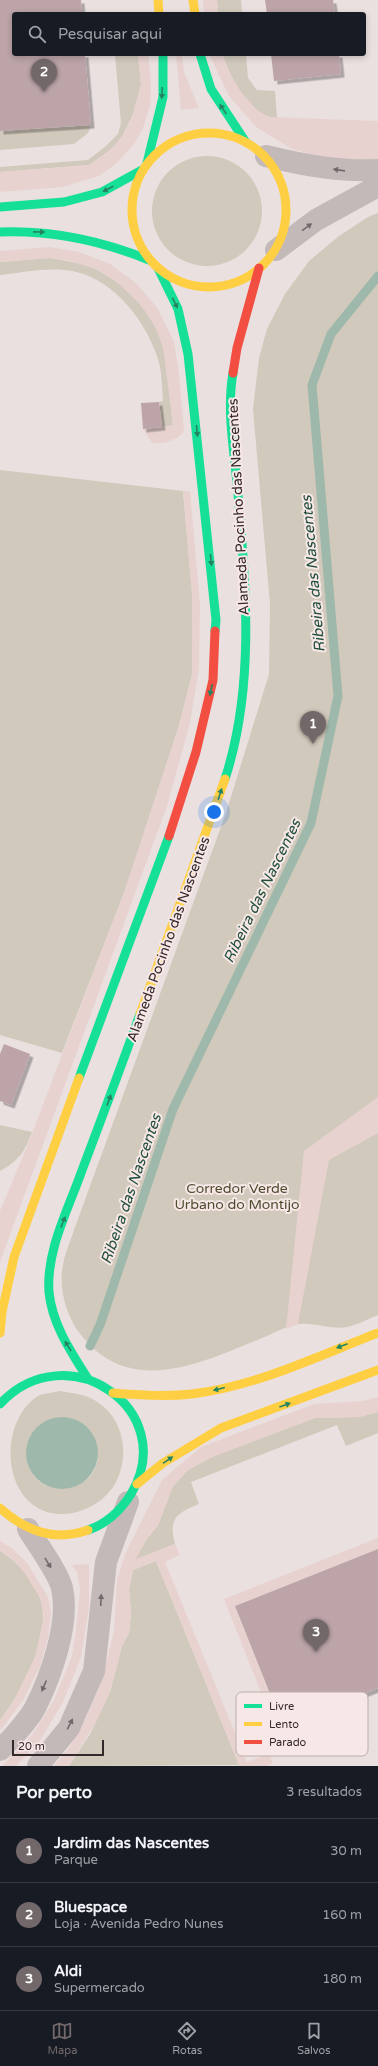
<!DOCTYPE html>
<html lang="pt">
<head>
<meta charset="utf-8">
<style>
	:root { --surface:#171b24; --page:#20242c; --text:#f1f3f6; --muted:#9ea1a6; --line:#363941; --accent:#736869 }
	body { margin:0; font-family:"Varela Round",sans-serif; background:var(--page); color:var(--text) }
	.scale { position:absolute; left:12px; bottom:10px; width:92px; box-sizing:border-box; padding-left:4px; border:2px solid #33282a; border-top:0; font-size:11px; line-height:14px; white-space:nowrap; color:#33282a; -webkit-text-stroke:3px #f7e8e7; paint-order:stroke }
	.you { position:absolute; left:214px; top:812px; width:14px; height:14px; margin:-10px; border:3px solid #fff; border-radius:50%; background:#1a73e8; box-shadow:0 0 0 6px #1a73e833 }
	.badge { display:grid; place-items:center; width:26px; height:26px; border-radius:50%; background:var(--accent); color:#fff; font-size:13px; font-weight:700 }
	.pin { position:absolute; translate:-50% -33px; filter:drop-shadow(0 1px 2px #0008) }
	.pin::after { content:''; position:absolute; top:21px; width:14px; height:12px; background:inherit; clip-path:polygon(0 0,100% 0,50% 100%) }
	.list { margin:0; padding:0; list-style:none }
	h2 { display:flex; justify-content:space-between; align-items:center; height:52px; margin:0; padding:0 16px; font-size:17px }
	h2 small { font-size:13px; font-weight:400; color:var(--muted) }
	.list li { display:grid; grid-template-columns:26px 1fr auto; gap:12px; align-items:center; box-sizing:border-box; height:64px; padding:0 16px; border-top:1px solid var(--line) }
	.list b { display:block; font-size:15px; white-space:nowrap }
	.list p { margin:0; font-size:13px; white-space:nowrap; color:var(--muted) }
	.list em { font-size:13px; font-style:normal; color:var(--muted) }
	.icon { flex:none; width:22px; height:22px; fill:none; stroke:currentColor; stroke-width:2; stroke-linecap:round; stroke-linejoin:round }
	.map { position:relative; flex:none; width:378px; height:1766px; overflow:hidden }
	.search { position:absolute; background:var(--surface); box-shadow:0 2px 6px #0003; left:12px; right:12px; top:12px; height:44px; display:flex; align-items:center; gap:10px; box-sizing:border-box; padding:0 14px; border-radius:4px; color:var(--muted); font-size:15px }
	.sheet { height:244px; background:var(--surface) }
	nav { display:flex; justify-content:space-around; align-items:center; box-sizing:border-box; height:56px; border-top:1px solid var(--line); background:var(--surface); font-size:11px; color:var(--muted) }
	nav a { display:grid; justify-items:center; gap:2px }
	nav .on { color:var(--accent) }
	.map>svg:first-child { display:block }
	.green { fill:#d1c9bb; fill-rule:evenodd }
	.plaza { fill:#e7d2d0 }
	.water { fill:#9eb9ab }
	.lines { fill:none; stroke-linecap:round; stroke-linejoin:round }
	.stream { stroke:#9eb9ab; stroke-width:9 }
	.building { fill:#bca4a8; filter:url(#shadow) }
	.street { stroke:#c3b9b9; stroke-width:22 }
	.fast { stroke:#16e098; stroke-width:9 }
	.slow { stroke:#ffcf43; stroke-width:9 }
	.jam { stroke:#f24e42; stroke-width:9 }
	.oneway { fill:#248461 }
	.oneway2 { fill:#74696a }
	.labels { text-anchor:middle; stroke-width:4; stroke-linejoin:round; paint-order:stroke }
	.street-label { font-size:14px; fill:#33282a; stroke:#f7e8e7 }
	.park-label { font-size:14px; fill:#4e4b2e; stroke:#f7e8e7 }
	.water-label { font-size:15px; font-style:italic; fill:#22503d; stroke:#f7e8e7 }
	.key { fill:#f7e8e7; stroke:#bcaeae; stroke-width:1 }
	.key-label { font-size:11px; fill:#33282a }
</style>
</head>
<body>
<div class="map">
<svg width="378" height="1766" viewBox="0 0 378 1766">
	<defs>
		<filter id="shadow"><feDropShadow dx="3.5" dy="3.5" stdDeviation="0" flood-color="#0004"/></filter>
	</defs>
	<rect width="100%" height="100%" fill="#eae0df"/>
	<!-- green -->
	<path class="green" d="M217,0H241L242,14H218Z
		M123,54H138L141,85L133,114L122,137L109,151L89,165L0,172V167L88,160L105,147L118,134L121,123L115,55Z
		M222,54H246L248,78L257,90L275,91L277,118C248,117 231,77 222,54Z
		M91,125L88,133L74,144L0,150V131Z
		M152 211a55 55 0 1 1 110 0a55 55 0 1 1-110 0Z
		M378,213V1315C368,1319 357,1325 347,1327C332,1330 314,1322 299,1324C287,1325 273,1334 262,1338C203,1362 131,1398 82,1336C67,1319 58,1288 63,1265C65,1253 70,1242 74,1230L226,813L269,674L270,604L253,409L259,358L267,329L285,294L309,261L339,236L368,217Z
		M50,258C66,261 83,263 97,270C126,284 155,315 163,347C170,371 170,401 173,426L162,427L159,402L163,401C162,387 162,372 158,359C145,318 109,273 64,270C43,268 20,273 0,275V262Z
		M0,470L183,491L192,593V675L178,729L125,890L62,1053L0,1035Z
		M0,1125L32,1132C25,1151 19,1161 0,1171Z
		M59,1391C72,1393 85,1394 96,1401C125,1419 130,1457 115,1484C107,1497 96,1505 83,1510C71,1515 58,1515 47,1512C0,1497 0,1420 38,1396C44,1393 52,1393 59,1391ZM40,1425L98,1459C96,1466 93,1476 86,1480C82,1483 75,1483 71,1484C65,1485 58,1488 52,1487C33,1484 23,1461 28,1443C30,1436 35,1430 40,1425Z
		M378,1412V1433L346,1446L337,1425L191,1482L199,1504C177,1513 168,1518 175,1544L135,1560L146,1540L158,1525L173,1486L188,1470L212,1457L315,1418L359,1417Z
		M0,1551C21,1563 44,1591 43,1617C43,1652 21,1693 0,1720Z
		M156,1561L239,1765L69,1766L90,1734L110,1692L122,1646L129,1633L131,1614L129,1589L133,1570Z"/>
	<!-- plaza -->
	<path class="plaza" d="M203,0H217L218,14H204Z
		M138,54H148L151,83L150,106L143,128L134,144L117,163L99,176L62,187L0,192V172L89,165L109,151L122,137L133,114L141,85Z
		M176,54H182L184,72L199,108L181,110Z
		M209,54H222L231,75L241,92L257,110L269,117L378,121V160L336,161L292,149L256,127L229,96Z
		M49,247L79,252L110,264L136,283L158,309L174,342L179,374L184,432L177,438L165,443H152L143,429L173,425L163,347L155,326L141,305L117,282L96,269L70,261L50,258L0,262V251Z
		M183,491H190L200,604L199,669L190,723L167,806L0,1262V1211L26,1149L125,890L178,729L192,675V594Z
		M378,1097V1133L329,1160L298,1324L286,1329L304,1151Z
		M378,1397V1412L359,1417L315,1418L212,1457L188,1470L173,1486L158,1525L146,1540L136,1559L175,1544L180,1555L165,1562L247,1762L269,1754L273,1763L267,1766H237L239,1765L156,1561L133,1570L129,1589L131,1614L129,1633L122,1646L110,1692L97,1720L69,1766H54L68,1749L86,1719L101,1683L114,1632L117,1580L125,1554L162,1480L201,1447L314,1404L363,1401Z
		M378,1538V1549L235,1606L276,1707L268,1710L224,1599Z
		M0,1541L13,1549L27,1563L48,1597L51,1613L48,1638L40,1666L24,1699L0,1731V1720L12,1704L35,1657L44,1616L40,1598L26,1575L11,1557L0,1551Z
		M89,1564V1607L81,1657L63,1702L40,1741L16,1766H2L33,1734L54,1700L72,1656L76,1630L80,1590L77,1572L72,1565Z"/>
	<!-- water -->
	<path class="water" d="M26 1453a36 36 0 1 1 72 0a36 36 0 1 1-72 0Z"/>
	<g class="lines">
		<!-- stream -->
		<path class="stream" d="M90,1346L100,1325L173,1109L311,823L338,696L312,385L331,334L378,276"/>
	</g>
	<!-- building -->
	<path class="building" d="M0,0H81L82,14H14V54H85L91,125L0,131Z
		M265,0H333L335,14H267Z
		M271,54H339L341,74L274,81Z
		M159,402L162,427L143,429L141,403Z
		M4,1044L30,1054L11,1105L0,1101V1054Z
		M378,1549V1688L283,1726L235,1606Z"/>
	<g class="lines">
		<!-- street -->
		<path class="street" d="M266,156C303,165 340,172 378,170
			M276,250L316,220L378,186
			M0,1750C9,1742 30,1718 35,1708C51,1676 70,1623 62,1588C58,1572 37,1544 28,1529
			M38,1766L69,1728L94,1671L106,1562L128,1502"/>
		<!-- fast -->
		<path class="fast" d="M200,54L211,89L245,141
			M147,163L163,97V54
			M0,207L64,202L102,192L142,170
			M0,232C53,230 100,240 149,260
			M158,268L178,309L188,354L216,620L215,631
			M225,779C255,687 246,588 238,494C235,455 226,412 233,373
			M79,1078L169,836
			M88,1379C71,1352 52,1324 49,1292C46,1251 68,1210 81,1173C101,1120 121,1067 140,1014
			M0,1404C67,1332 181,1410 131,1494C121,1510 106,1524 88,1530"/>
		<!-- slow -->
		<path class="slow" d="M158,0L159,14
			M193,0L195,14
			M132 210a77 77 0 1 1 154 0a77 77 0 1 1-154 0Z
			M140,1014L225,779
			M0,1333L2,1312L14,1257L79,1078
			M113,1393C139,1395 166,1397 192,1394C257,1386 318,1356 378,1333
			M137,1484L163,1463L221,1428L378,1370
			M0,1508C26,1531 54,1542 88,1530"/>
		<!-- jam -->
		<path class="jam" d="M233,373L237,348L259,268
			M169,836L196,752L213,680L215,631"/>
	</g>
	<!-- one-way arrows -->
	<defs><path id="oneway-solid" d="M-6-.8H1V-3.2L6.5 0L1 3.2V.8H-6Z"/></defs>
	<g class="oneway">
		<use href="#oneway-solid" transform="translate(162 93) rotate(93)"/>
		<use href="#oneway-solid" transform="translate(223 109) rotate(-124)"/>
		<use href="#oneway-solid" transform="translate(108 189) rotate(152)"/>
		<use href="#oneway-solid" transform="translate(39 232) rotate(1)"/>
		<use href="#oneway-solid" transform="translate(175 303) rotate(64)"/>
		<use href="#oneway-solid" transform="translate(197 431) rotate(85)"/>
		<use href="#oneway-solid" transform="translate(211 560) rotate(84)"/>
		<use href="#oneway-solid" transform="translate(211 690) rotate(103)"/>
		<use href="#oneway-solid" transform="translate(220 794) rotate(-72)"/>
		<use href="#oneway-solid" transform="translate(109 1100) rotate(-70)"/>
		<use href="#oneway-solid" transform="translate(63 1222) rotate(-69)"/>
		<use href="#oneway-solid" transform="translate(68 1346) rotate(-122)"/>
		<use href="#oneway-solid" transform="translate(342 1346) rotate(159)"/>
		<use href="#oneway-solid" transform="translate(219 1389) rotate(166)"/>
		<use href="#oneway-solid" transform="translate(285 1405) rotate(-20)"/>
		<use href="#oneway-solid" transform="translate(168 1460) rotate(-34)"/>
	</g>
	<g class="oneway2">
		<use href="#oneway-solid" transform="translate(339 170) rotate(-172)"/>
		<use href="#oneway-solid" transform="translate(307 227) rotate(-36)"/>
		<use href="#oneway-solid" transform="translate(48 1563) rotate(59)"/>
		<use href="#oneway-solid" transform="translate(101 1600) rotate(-87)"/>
		<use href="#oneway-solid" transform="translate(44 1686) rotate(113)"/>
		<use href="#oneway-solid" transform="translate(70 1724) rotate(-63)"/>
	</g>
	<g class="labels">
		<!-- street labels -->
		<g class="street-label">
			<text transform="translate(238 507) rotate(-93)" y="5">Alameda Pocinho das Nascentes</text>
			<text transform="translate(168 939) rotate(-70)" y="5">Alameda Pocinho das Nascentes</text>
		</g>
		<!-- park labels -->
		<g class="park-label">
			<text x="237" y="1193">Corredor Verde<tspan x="237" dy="16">Urbano do Montijo</tspan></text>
		</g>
		<!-- water labels -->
		<g class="water-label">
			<text transform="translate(313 574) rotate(-95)" y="5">Ribeira das Nascentes</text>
			<text transform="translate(262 891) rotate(-64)" y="5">Ribeira das Nascentes</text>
			<text transform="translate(131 1189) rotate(-71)" y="5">Ribeira das Nascentes</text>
		</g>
	</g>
	<!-- legend -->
	<rect x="236" y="1692" width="132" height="64" rx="6" class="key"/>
	<rect x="244" y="1704" width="18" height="4" fill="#16e098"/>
	<rect x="244" y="1722" width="18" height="4" fill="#ffcf43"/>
	<rect x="244" y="1740" width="18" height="4" fill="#f24e42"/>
	<g class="key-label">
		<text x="269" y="1710">Livre</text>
		<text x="269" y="1728">Lento</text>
		<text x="269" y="1746">Parado</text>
	</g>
</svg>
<div class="scale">20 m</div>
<div class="you"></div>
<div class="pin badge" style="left:313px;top:744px">1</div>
<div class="pin badge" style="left:44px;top:92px">2</div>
<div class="pin badge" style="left:316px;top:1652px">3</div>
<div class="search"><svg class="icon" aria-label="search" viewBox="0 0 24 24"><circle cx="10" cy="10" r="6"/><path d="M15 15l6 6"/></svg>Pesquisar aqui</div>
</div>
<section class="sheet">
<h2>Por perto<small>3 resultados</small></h2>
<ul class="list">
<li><span class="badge">1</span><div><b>Jardim das Nascentes</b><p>Parque</p></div><em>30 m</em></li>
<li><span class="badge">2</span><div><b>Bluespace</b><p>Loja · Avenida Pedro Nunes</p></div><em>160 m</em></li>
<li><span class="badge">3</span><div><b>Aldi</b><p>Supermercado</p></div><em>180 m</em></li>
</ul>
</section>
<nav>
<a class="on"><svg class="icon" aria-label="map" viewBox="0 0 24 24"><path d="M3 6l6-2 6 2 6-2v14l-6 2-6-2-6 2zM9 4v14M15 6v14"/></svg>Mapa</a>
<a><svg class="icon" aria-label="directions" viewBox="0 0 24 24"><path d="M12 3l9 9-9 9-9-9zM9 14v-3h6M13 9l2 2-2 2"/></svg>Rotas</a>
<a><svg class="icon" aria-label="saved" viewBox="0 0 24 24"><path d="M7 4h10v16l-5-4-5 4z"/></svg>Salvos</a>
</nav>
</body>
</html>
